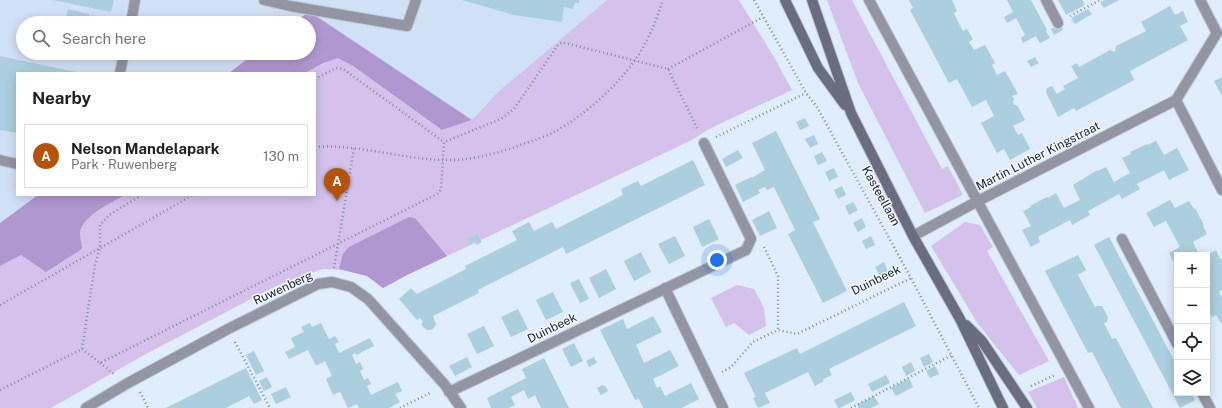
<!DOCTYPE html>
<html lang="en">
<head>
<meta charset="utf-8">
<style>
	:root { --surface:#fff; --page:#f6f6f6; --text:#202124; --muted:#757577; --line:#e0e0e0; --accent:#b45309 }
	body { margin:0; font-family:"Public Sans",sans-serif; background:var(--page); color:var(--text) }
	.controls { position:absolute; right:12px; bottom:12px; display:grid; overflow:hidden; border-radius:0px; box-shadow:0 2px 10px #0003 }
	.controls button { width:36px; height:36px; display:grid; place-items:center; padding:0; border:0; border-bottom:1px solid var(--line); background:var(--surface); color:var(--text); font:20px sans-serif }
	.you { position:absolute; left:717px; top:260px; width:14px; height:14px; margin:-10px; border:3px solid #fff; border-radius:50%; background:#1a73e8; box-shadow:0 0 0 6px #1a73e833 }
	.badge { display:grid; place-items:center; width:26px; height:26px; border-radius:50%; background:var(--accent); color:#fff; font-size:13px; font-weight:700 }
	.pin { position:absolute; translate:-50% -33px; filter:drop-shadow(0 1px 2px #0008) }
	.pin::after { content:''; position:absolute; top:21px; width:14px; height:12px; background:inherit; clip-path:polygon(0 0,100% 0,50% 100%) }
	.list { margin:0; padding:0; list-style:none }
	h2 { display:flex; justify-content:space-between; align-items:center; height:52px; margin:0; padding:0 16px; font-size:17px }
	h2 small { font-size:13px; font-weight:400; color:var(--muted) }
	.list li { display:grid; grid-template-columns:26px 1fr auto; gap:12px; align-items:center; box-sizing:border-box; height:64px; margin:0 8px 8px; padding:0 8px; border:1px solid var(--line); border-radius:0px }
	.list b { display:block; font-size:15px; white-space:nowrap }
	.list p { margin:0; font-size:13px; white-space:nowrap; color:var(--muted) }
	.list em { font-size:13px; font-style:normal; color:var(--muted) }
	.icon { flex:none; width:22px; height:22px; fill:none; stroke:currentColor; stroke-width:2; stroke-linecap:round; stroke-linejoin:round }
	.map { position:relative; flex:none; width:1222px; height:408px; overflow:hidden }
	.search { position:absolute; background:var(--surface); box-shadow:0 2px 10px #0003; left:16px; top:16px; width:300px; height:44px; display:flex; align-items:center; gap:10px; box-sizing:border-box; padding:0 14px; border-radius:22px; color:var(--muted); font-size:15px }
	.panel { position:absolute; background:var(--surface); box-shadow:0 2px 10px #0003; left:16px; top:72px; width:300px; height:124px; border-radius:0px }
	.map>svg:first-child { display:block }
	.built { fill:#d1e1f5 }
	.green { fill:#d4c2ec }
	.forest { fill:#b197d0 }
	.building { fill:#accfdf }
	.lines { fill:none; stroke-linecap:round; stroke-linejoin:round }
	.lane-casing { stroke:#bbc8d6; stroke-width:12 }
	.street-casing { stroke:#bbc8d6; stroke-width:12 }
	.secondary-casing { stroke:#bbc8d6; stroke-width:12 }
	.path { stroke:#828e9a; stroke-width:2.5; stroke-dasharray:1 3; stroke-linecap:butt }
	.lane { stroke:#9395a3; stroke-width:10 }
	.street { stroke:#9395a3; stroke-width:10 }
	.secondary { stroke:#6a6d7f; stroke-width:10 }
	.labels { text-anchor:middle; stroke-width:3; stroke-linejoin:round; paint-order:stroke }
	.street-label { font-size:12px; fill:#19212a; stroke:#f4f9fe }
</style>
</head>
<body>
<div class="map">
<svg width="1222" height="408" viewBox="0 0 1222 408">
	<rect width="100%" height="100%" fill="#dfedfc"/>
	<!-- built -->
	<path class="built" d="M0,0H607L499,91L472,120L313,14L307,12L293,23H23V53H255L229,73H17V195H38L0,223Z"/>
	<!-- green -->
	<path class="green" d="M607,0H739L774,57L792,90L713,127L690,141L407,275L383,288L367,276L343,270L323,269L298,277L274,287L144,355L51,408H0V266L21,255L67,258L82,249C81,244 80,238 80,233C82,216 111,203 125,195H315V73H305L338,57L353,66L442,130L472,120L499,91Z
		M827,0H852L942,169L948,166L963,195L925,213L858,83Z
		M965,222L980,225L993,247L987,251L1049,361L1019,375L978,324L931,246Z
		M737,285L754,289L764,308L766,326L749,335L734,323L726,327L711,298Z
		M1064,377L1078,408H1037L1028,392Z"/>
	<!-- forest -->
	<path class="forest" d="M307,13L313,14L472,120L442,130L353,66L338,58L324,63L305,73H229L255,53H309V23H294Z
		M38,195H125C111,203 82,216 80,233C80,238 82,244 82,249L46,272L21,255L0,266V223Z
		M409,217L415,218L447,256L407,275L383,288L367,276L339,269L343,254L349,247Z"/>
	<!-- building -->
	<path class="building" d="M53,0H114L111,12Z
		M462,0H579V3H575L573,9L564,7L562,22L514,15Z
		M909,0H952L957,11L954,13L958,22L963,31L967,29L973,39L969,42L974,50L985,45L995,63L992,65L997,75L1005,71L1018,94L1012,96L1014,99L1013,102L1014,105H1017L1025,120L1013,126L1018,135L1022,133L1030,149L1010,160L1004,149L997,153L981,123L994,116L986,100L972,107L957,79L949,83L910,10L913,8Z
		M1007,0H1031L1047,30L1046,31L1050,38L1040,43L1036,36L1023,43L1021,38L1025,35L1016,18L1007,23L1004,17L1013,12Z
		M1058,0H1082L1085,5L1066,15Z
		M1105,0H1119L1104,8L1100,2Z
		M1170,6L1175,15L1183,11L1188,22L1180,26L1188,40L1130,71L1134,80L1076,111L1074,108L1058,117L1046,92L1047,88L1052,86L1057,94L1065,89L1063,86L1078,78L1071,66L1077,63L1079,67L1110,50L1115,52L1116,46L1146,31L1141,22Z
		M68,9L89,14L87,22L66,18Z
		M1088,9L1092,14L1075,24L1071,18Z
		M1060,24L1063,30L1054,35L1051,29Z
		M0,56L76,72L75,73H17V133L0,130Z
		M1035,57L1039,63L1031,67L1027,61Z
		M1222,77V96L1214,81Z
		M805,118L809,126L800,130L796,122Z
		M776,131L820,219L813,222L847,291L823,303L788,234L795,230L774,187L767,190L765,187L758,190L760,193L743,202L735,185L751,177L752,178L765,170L752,143Z
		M814,135L818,144L810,148L805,139Z
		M1156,141L1164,155L1177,148L1189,170L1169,180L1164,170L1137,184L1140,189L1122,199L1119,194L1088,211L1090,215L1072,225L1070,220L1038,237L1040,242L1031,247L1022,230L1031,226L1023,211L1031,207L1030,206L1047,197L1048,198L1056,193L1064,208L1080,200L1073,185L1097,170L1098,171L1106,167L1114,182L1130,173L1122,158L1131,154L1130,152L1147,144V145Z
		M738,150L743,158L726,167L722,159Z
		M822,152L827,161L818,165L814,156Z
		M693,160L705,185L566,254L563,247L478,290L479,293L433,316L436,324L434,328L431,330H427L424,328L421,324L423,322L420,318L417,320L399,299L411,288L417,294L466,269L465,266L517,240L512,231L529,222L534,231L552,222L556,229L623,195L621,189L638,181L641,186Z
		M834,168L838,177L829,181L825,172Z
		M842,186L846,195L838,199L834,190Z
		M1170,200L1175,208L1189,201L1194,209L1195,208L1204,225L1203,226L1207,234L1193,242L1199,255H1177V260L1174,262L1169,253L1180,247L1166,221L1154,227L1146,213Z
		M853,202L858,210L849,215L845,206Z
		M769,211L777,228L760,236L752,220Z
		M862,218L866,227L858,232L853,223Z
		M709,219L719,239L702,247L693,227Z
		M477,234L482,242L476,245L475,241L470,244L467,239Z
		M675,236L685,256L669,264L658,244Z
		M871,236L875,245L866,249L862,241Z
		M1109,237L1177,366V393H1191L1195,400L1180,408L1094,245Z
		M1216,250L1220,259L1221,258L1222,259V290L1219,292L1222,297V325L1216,315L1212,317L1211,315L1207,317V255Z
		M641,252L651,272L634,281L624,261Z
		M1078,255L1086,270L1078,275L1095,307L1098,306H1102L1108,317L1107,322L1104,323L1112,339L1116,338L1153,408H1121L1092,352L1088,353L1045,271Z
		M884,262L888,272L880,276L875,267Z
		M606,269L616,289L599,298L589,278Z
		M579,279L589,299L580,303L570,283Z
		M553,292L563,312L546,320L536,300Z
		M904,302L916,326L829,369L832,375L823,379L824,381L815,386L808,372L765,393L770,403L758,408L753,398L756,397L744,373L797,348L800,354Z
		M518,309L528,329L511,337L501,317Z
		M653,316L662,332L636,345L644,363L670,350L679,366L653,379L657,388L660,386L665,396L691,383L699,399L682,408H643L639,399L635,400L600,330L623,319L627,329Z
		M310,323L312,327L321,323L329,339L335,336L339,342L335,344L339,353L370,338L374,346L356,355L355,353L352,355L356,364L360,362L363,369L360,371L364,380L368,378L371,384L367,386L371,395L398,382L402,391L395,394L400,402L389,408H359L357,404L348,408L340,392L333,395L326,379L332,376L325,361L316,366L308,350L289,359L285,352L295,347L291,338L304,332L301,327Z
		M484,326L494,346L477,354L467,334Z
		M574,343L583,361L571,367L562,349Z
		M254,351L264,371L256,375L246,355Z
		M929,354L933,362L924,367L920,358Z
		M467,357L472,367L455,376L449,366Z
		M594,357L597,363L589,367L586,361Z
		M544,358L569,408H541L535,395L528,399L524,390L511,397L515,405L509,408H491L487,398L526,378L522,369Z
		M911,362L915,371L906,376L902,367Z
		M935,366L939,374L930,378L926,371Z
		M246,368L262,400L254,404L249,396L226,408H166Z
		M886,375L890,383L872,392L868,384Z
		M267,377L272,387L264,391L259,381Z
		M909,378L913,387L896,396L891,388Z
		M602,385L605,386L608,391L601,395L597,388Z
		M286,387L291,397L276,404L271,394Z
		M851,392L855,400L840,408H838L834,400Z
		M874,396L879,404L871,408H859L857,405Z"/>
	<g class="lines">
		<defs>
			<path id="lane" d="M264,0L290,6L407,26L416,0
				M1046,0L1058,23
				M131,23L135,0
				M120,73L124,53
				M0,160L17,164
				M1122,239L1177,344
				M1202,393L1210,408"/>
			<path id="street" d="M869,0L1089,408
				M1176,100L1222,190
				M913,236L978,201L1176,100L1217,33L1200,0
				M665,288L723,408
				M449,392L746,250L751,239L704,143
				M86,408L128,383L228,329L318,284L332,282L351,287L368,299L445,385L461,408"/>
			<path id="secondary" d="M785,0L818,68L845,105
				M812,0L851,113L913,236L960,319L1003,408
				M966,325L982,341L1027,408"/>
		</defs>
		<!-- lane casing -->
		<use href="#lane" class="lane-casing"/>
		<!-- street casing -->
		<use href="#street" class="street-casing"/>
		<!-- secondary casing -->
		<use href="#secondary" class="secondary-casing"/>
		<!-- path -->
		<path class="path" d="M754,0L806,93L817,107L911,278L979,408
			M1070,16L1100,0
			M668,69L763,17
			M315,79L336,68L343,69L444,142
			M716,137L806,93
			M315,147C358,144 401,159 444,160C470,161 499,153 523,144C534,140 545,137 554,132C584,116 616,87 635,60C648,42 656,21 663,0
			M764,247L778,276V330
			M334,268L354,148
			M0,305L193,195
			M235,342L270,408
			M82,349L100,363L439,193L441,189L444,142L501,119L514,109L558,45L561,43H565L668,69L698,130
			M100,363L114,374
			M722,372L731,367L753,342L778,330L797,334L911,278
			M1031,386L1055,375
			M0,390L82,349L95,265L100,247V225L109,215L142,195
			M140,392L148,408
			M400,408L432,392
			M851,408L952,355"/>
		<!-- lane -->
		<use href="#lane" class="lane"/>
		<!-- street -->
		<use href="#street" class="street"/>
		<!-- secondary -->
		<use href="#secondary" class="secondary"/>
	</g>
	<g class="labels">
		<!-- street labels -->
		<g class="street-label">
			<text transform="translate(1038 156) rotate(-27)" y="4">Martin Luther Kingstraat</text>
			<text transform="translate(881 196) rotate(61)" y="4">Kasteellaan</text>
			<text transform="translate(876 280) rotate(-26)" y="4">Duinbeek</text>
			<text transform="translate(283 288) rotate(-25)" y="4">Ruwenberg</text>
			<text transform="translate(552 328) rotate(-26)" y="4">Duinbeek</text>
		</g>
	</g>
</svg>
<div class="controls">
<button>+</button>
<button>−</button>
<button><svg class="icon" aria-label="locate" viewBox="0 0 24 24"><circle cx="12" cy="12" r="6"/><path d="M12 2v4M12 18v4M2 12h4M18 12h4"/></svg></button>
<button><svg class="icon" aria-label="layers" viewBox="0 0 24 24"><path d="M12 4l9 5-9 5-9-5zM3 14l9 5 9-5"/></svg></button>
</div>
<div class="you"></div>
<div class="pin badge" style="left:337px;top:201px">A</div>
<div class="search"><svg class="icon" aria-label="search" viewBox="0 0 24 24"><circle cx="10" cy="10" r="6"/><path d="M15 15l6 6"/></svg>Search here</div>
<section class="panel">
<h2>Nearby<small></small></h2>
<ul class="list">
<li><span class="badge">A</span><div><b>Nelson Mandelapark</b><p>Park · Ruwenberg</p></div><em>130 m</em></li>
</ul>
</section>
</div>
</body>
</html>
